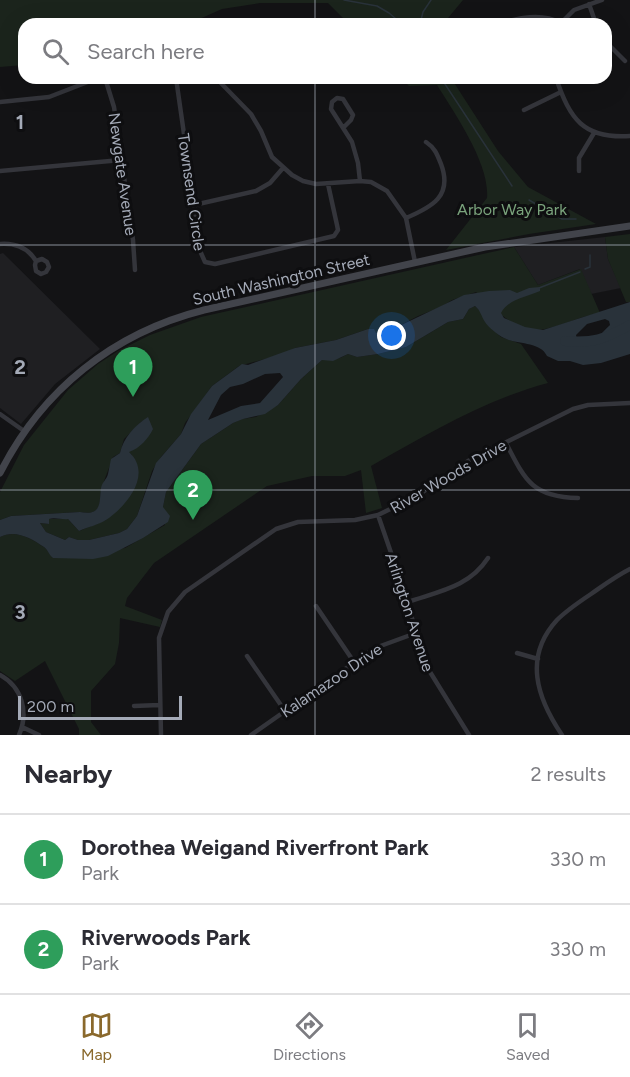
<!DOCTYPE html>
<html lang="en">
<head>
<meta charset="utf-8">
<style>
	:root { --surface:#fff; --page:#f2f2f3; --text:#2b2b33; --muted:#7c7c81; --line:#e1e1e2; --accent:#8a692c }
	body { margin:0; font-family:Figtree,sans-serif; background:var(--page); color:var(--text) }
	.scale { position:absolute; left:18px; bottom:15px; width:164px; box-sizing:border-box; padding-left:6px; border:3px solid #a4aab7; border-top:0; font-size:16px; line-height:21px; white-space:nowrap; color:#a4aab7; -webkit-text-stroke:4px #0e0e10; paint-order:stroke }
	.you { position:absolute; left:392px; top:336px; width:21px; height:21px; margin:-15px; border:4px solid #fff; border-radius:50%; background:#1a73e8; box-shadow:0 0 0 9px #1a73e833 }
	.badge { display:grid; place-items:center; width:39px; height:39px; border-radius:50%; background:var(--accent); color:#fff; font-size:20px; font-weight:700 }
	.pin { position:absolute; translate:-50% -50px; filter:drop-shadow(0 2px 3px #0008) }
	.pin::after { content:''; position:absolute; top:32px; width:21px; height:18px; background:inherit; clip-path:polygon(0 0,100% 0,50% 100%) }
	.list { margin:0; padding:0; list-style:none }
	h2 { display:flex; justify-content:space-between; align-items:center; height:78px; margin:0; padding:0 24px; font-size:26px }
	h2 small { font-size:20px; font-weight:400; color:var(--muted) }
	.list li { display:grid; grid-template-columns:39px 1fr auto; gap:18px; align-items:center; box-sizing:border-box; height:90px; padding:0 24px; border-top:2px solid var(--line) }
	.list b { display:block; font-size:22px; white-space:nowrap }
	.list p { margin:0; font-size:20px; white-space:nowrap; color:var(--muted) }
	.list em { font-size:20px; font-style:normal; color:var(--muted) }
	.icon { flex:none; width:33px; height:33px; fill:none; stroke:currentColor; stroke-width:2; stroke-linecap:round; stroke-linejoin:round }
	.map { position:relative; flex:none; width:630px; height:735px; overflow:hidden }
	.search { position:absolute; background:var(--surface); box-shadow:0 6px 24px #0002; left:18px; right:18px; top:18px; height:66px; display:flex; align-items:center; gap:15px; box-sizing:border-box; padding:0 21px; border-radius:18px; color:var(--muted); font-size:22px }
	.sheet { height:258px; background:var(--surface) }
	nav { display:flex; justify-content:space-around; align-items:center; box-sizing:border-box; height:84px; border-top:2px solid var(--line); background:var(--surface); font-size:16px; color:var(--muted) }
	nav a { display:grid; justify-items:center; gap:3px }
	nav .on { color:var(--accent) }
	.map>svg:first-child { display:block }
	.built { fill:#1f1f22 }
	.green { fill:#1b241c }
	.water { fill:#29323a; fill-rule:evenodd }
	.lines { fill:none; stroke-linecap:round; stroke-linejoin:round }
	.stream { stroke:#29323a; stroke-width:1.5 }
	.river { stroke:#29323a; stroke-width:10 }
	.minor { stroke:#34353b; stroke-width:4.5 }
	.secondary { stroke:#42444b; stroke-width:7 }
	.grid { fill:none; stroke:#a4aab7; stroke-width:1.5; stroke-opacity:0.55 }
	.labels { text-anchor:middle; stroke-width:6; stroke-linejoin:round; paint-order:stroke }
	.street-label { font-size:16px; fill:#a4aab7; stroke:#0e0e10 }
	.park-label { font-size:16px; fill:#7aa37c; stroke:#0e0e10 }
	.grid-label { font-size:20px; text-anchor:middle; font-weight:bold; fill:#a4aab7; stroke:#0e0e10; stroke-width:6; stroke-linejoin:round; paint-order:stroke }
</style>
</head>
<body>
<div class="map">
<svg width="630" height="735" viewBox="0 0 630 735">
	<rect width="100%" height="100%" fill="#131315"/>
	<!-- built -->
	<path class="built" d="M605,237L608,259L621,288L591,294L580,269L538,285L514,247Z
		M3,253L100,349L55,384L21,424L0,408V254Z"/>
	<!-- green -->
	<path class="green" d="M0,0H463L443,24H349L328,3H260L222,9L188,24H24V65L0,67Z
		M401,78H451L498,151L528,187L596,224L529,234L446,250L487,198C490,164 455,114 437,85L409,86Z
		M630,234V302H626L608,259L605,237Z
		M514,247L538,285L581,269L600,313C581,316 564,325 545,329C518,336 494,308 476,292L452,300L441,307L418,316L395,328L376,333L368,329L336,340L295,348L283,354L239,366L212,386L185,423L181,434L161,457L152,471L137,516L127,529L119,533L89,540H78L69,537L65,540L46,532L40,523L48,524L49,519H68L79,531L106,520L132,455L128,452L142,421L124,439L120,453L113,457C110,466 106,475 103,484C97,498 106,517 80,512L11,516L0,520V492L24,445L68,390L98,364L118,351L150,335L201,317Z
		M475,306L481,312L488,325L501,337L521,344L548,383C484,400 428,434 371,466L382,508L366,513L361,470L345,476H312L267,486L154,563L127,598L125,606L162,620L160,627L120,618L119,643L115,664L91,691V722L101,735H79V729L45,661L15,681L0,671V537C15,529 31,538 44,547C48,550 50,555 53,558L125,548L165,525L163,507L166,492L201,444L233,423L242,419L256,417L278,405L301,379L322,360L340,358L348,354L357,357L378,354L406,347L448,322L463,319L469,309Z"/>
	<!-- water -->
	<path class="water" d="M540,287V291C527,297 508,299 501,313L504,318L525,327L543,330L630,302V354L601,363L583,365L570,361H558L547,356C540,341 517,345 504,338C498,335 488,327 485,322C481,316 481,311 475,306L469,309L463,319L448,322L406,347L378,354L357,357L348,354L333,361L322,360L301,379L278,405L265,414L243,419L233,423L201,444L166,492L163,507L170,516L168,522L143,538L108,556L93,559L53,558C49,555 48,550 44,547C31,538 15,529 0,537V520L11,516L80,512C102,516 99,503 101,488C102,482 107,479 108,474C109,469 110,464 111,459L120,453C123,438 135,425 148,417L153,429C148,439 140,448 129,452C153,474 127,506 106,520C98,525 88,527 79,531L68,519C62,520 55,517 49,519V524L40,523L46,532L65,540L69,537L78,540H89L119,533L127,529L137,516L156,463L181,434L191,414L212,386L242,364L248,365L295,348L336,340L368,329H374L376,333L395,328L464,295L489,291L510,290L517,293L529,288ZM605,319L609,321L610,325C599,335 593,347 577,340L576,335L587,324ZM280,373L283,377L260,403L241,406L208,420L221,395L230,387L243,384L265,374Z"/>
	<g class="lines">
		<!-- stream -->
		<path class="stream" d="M344,0L377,6L389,13L402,24
			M420,24L423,12L431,0
			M441,78L512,186
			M529,200L562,219H576
			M585,269L590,267V255
			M539,288L580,272"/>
		<!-- river -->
		<path class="river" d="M565,341C597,343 603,339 630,325"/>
		<!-- minor -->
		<path class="minor" d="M589,4L596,24
			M498,24C518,18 541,12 561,23
			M560,24L574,10L602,0
			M606,42L625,61
			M105,78L114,107L133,240L135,270
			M176,78L201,253L205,262L215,264L334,236L338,230L337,225L328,184
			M216,78L251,114L261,131L272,157L292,175L303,181L316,184L360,181L371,182L387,191L406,218L415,262
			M556,78C570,119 583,139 630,136
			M0,102L49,97L98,78
			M524,110L561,92
			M344,127L351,120L353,115L343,99L337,98L332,102L331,109L352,142L358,163L360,181
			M0,171L121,160
			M579,171V158L594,133
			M194,205L256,191L270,183L283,168
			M406,218C432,207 453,196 441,164C437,154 435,148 426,142
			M0,244C15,243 28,248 36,261L35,265L36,271L41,274L46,272L49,267L47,262L42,259L36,261
			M0,414L24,431
			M506,443C525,480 532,497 578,498
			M378,515L408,602L422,659L469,735
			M408,602C440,591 469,587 488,558
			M316,606L354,662
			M517,653L538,659
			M247,656L285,711
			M0,675C22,687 29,712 19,735
			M134,706L159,705
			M22,727L39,735
			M161,735L159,638L168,612L185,592L276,529L298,522L355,520L378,515L417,496L468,461L573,409L588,405L630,403
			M251,735L375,648L416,633
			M562,735C537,698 523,657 557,620C567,610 579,602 591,594C604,585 616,576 630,569"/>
		<!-- secondary -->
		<path class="secondary" d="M0,473C42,390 113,333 204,310L485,247L630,226"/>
	</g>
	<!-- grid -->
	<path class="grid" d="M315,0V24M315,78V735M0,245H630M0,490H630"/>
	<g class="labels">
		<!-- street labels -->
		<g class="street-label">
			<text transform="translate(123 174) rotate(82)" y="6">Newgate Avenue</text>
			<text transform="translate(192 192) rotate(82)" y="6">Townsend Circle</text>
			<text transform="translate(281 279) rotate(-13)" y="6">South Washington Street</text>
			<text transform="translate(448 476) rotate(-30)" y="6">River Woods Drive</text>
			<text transform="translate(410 612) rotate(72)" y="6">Arlington Avenue</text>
			<text transform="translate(331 680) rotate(-34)" y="6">Kalamazoo Drive</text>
		</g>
		<!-- park labels -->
		<g class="park-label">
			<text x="512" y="215">Arbor Way Park</text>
		</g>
	</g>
	<g class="grid-label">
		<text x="20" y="129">1</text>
		<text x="20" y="374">2</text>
		<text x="20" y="619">3</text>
	</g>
</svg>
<div class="scale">200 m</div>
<div class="you"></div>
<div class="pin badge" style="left:133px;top:397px;background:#2e9e5b">1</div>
<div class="pin badge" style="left:193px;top:520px;background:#2e9e5b">2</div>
<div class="search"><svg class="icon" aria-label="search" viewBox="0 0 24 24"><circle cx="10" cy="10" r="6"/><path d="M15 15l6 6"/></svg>Search here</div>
</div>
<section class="sheet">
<h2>Nearby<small>2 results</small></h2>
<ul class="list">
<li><span class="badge" style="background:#2e9e5b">1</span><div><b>Dorothea Weigand Riverfront Park</b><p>Park</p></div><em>330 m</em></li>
<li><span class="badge" style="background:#2e9e5b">2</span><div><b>Riverwoods Park</b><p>Park</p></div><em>330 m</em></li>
</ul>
</section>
<nav>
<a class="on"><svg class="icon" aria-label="map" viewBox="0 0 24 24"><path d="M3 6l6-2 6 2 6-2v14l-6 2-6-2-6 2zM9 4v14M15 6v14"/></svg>Map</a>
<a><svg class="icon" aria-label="directions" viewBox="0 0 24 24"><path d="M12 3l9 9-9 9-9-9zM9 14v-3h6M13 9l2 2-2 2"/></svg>Directions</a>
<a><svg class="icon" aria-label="saved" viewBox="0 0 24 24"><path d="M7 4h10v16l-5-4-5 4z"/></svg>Saved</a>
</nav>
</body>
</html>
